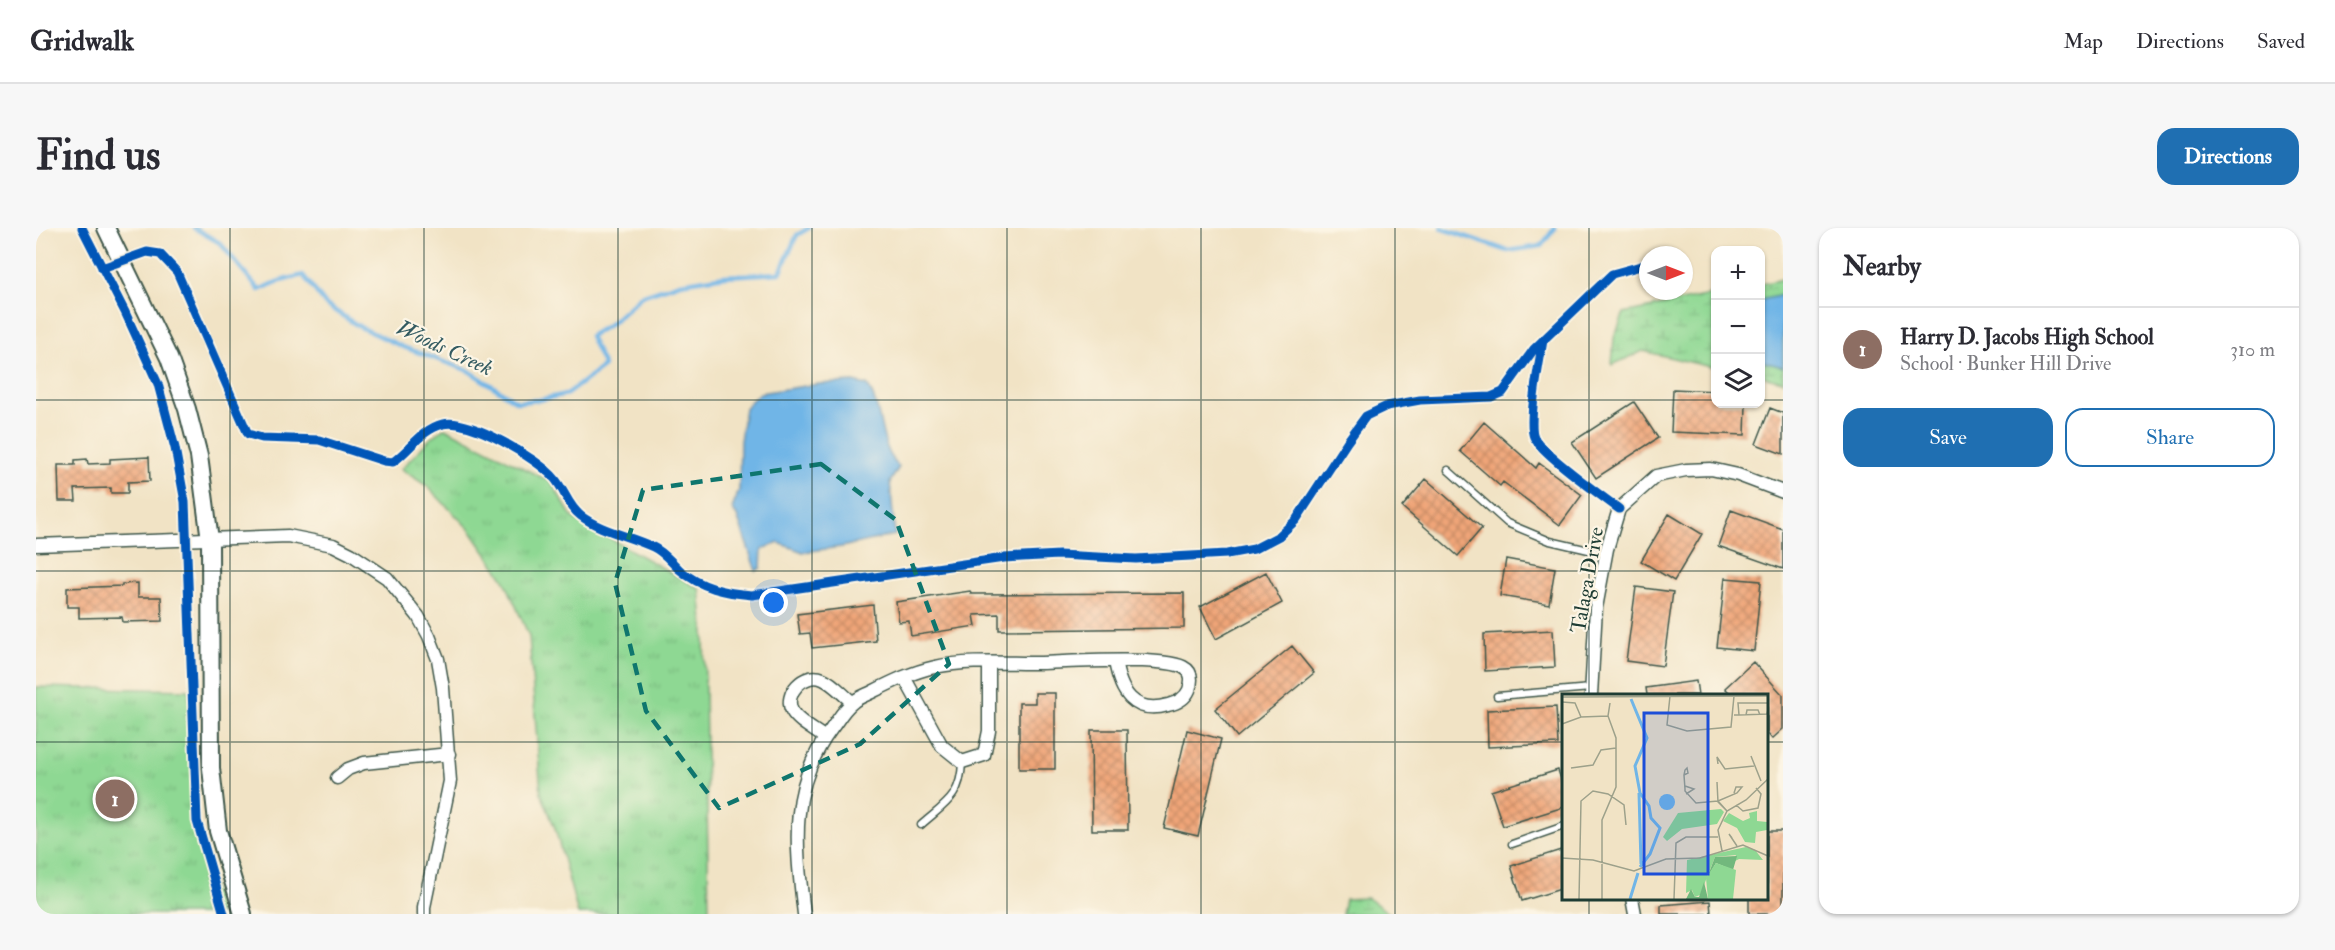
<!DOCTYPE html>
<html lang="en">
<head>
<meta charset="utf-8">
<style>
	:root { --surface:#fff; --page:#f7f7f7; --text:#2b2b33; --muted:#7c7c81; --line:#e1e1e2; --accent:#1f6fb2 }
	body { margin:0; font-family:"IM FELL Double Pica",serif; background:var(--page); color:var(--text) }
	.controls { position:absolute; right:18px; top:18px; display:grid; overflow:hidden; border-radius:12px; box-shadow:0 2px 4px #0004 }
	.controls button { width:54px; height:54px; display:grid; place-items:center; padding:0; border:0; border-bottom:2px solid var(--line); background:var(--surface); color:var(--text); font:30px sans-serif }
	.compass { position:absolute; left:1603px; top:18px; width:54px; height:54px; border-radius:50%; background:var(--surface); box-shadow:0 2px 4px #0004; rotate:90deg }
	.you { position:absolute; left:738px; top:375px; width:21px; height:21px; margin:-15px; border:4px solid #fff; border-radius:50%; background:#1a73e8; box-shadow:0 0 0 9px #1a73e833 }
	.badge { display:grid; place-items:center; width:39px; height:39px; border-radius:50%; background:var(--accent); color:#fff; font-size:20px; font-weight:700 }
	.pin { position:absolute; translate:-50% -50%; border:3px solid #fff; box-shadow:0 2px 6px #0006 }
	.list { margin:0; padding:0; list-style:none }
	h2 { display:flex; justify-content:space-between; align-items:center; height:78px; margin:0; padding:0 24px; font-size:26px }
	h2 small { font-size:20px; font-weight:400; color:var(--muted) }
	.list li { display:grid; grid-template-columns:39px 1fr auto; gap:18px; align-items:center; box-sizing:border-box; height:84px; padding:0 24px; border-top:2px solid var(--line) }
	.list b { display:block; font-size:22px; white-space:nowrap }
	.list p { margin:0; font-size:20px; white-space:nowrap; color:var(--muted) }
	.list em { font-size:20px; font-style:normal; color:var(--muted) }
	.actions { display:flex; gap:12px; padding:18px 24px }
	.actions a { flex:1; padding:14px 0; border:2px solid var(--accent); border-radius:18px; text-align:center; font-size:21px; color:var(--accent) }
	.actions .main { background:var(--accent); color:#fff }
	.icon { flex:none; width:33px; height:33px; fill:none; stroke:currentColor; stroke-width:2; stroke-linecap:round; stroke-linejoin:round }
	.map { position:relative; flex:none; width:1747px; height:686px; overflow:hidden; border-radius:18px }
	header { display:flex; align-items:center; gap:36px; box-sizing:border-box; height:84px; padding:0 30px; background:var(--surface); border-bottom:2px solid var(--line) }
	header strong { font-size:28px }
	nav { display:flex; gap:33px; margin-inline-start:auto; font-size:21px }
	.intro { display:flex; align-items:center; justify-content:space-between; box-sizing:border-box; height:144px; padding:0 36px }
	h1 { margin:0; font-size:42px }
	.button { padding:15px 27px; border-radius:18px; background:var(--accent); color:#fff; font-size:21px; font-weight:700 }
	main { display:flex; gap:36px; padding:0 36px }
	aside { flex:1; background:var(--surface); border-radius:18px; box-shadow:0 2px 4px #0004 }
	.map>svg:first-child { display:block }
	.grass { fill:url(#grass-tufts); stroke:#568a64; stroke-width:1.5 }
	.wetland { fill:url(#wetland-marsh); stroke:#568a64; stroke-width:1.5 }
	.water { fill:#70b5e7; stroke:#48798e; stroke-width:1.5 }
	.lines { fill:none; stroke-linecap:round; stroke-linejoin:round }
	.stream { stroke:#70b5e7; stroke-width:4.5 }
	.building { fill:url(#building-cross-hatch) }
	.lane-casing { stroke:#3e564a; stroke-width:9 }
	.street-casing { stroke:#3e564a; stroke-width:15 }
	.secondary-casing { stroke:#3e564a; stroke-width:20 }
	.lane { stroke:#fff; stroke-width:6 }
	.street { stroke:#fff; stroke-width:12 }
	.secondary { stroke:#fff; stroke-width:16 }
	.cycleway-casing { stroke:#fcf5e5; stroke-width:13 }
	.cycleway { stroke:#0057b8; stroke-width:9 }
	.marked { fill:none; stroke:#0f766e; stroke-width:4.5; stroke-dasharray:12 8; stroke-linejoin:round }
	.grid { fill:none; stroke:#1f3d34; stroke-width:1.5; stroke-opacity:0.55 }
	.labels { text-anchor:middle; stroke-width:4.5; stroke-linejoin:round; paint-order:stroke }
	.street-label { font-size:21px; fill:#1f3d34; stroke:#fcf5e5 }
	.water-label { font-size:22px; font-style:italic; fill:#335b61; stroke:#fcf5e5 }
	.inset-river { fill:none; stroke:#70b5e7; stroke-width:3 }
	.inset-road { fill:none; stroke:#9da18b; stroke-width:1.5 }
	.view { fill:#1d4ed8; fill-opacity:0.15; stroke:#1d4ed8; stroke-width:3 }
	.inset-edge { fill:none; stroke:#1f3d34; stroke-width:3 }
</style>
</head>
<body>
<header>
<strong>Gridwalk</strong>
<nav><a>Map</a><a>Directions</a><a>Saved</a></nav>
</header>
<div class="intro"><h1>Find us</h1><a class="button">Directions</a></div>
<main>
<div class="map">
<svg width="1747" height="686" viewBox="0 0 1747 686">
	<defs>
		<pattern id="grass-tufts" width="24" height="20" patternUnits="userSpaceOnUse" patternTransform="scale(1.5)"><rect width="24" height="20" fill="#8ed893"/><path d="M3 7l-1-3M5 7V3M7 7l1-3M15 17l-1-3M17 17v-4M19 17l1-3" fill="none" stroke="#7aba7f"/></pattern>
		<pattern id="wetland-marsh" width="20" height="14" patternUnits="userSpaceOnUse" patternTransform="scale(1.5)"><rect width="20" height="14" fill="#8ed893"/><path d="M1 5h8M5 5V1M11 12h8M15 12V8" fill="none" stroke="#7aba7f"/></pattern>
		<pattern id="building-cross-hatch" width="8" height="8" patternUnits="userSpaceOnUse" patternTransform="scale(1.5)"><rect width="8" height="8" fill="#f0a578"/><path d="M0 0l8 8M0 8l8-8" fill="none" stroke="#c28863"/></pattern>
	</defs>
	<rect width="100%" height="100%" fill="#fcf5e5"/>
	<filter id="ink" filterUnits="userSpaceOnUse"><feTurbulence type="fractalNoise" baseFrequency=".0167" numOctaves="2"/><feDisplacementMap in="SourceGraphic" scale="12" xChannelSelector="R" yChannelSelector="G"/><feConvolveMatrix kernelMatrix="1 2 1 2 8 2 1 2 1" color-interpolation-filters="sRGB"/></filter>
	<filter id="wash" filterUnits="userSpaceOnUse"><feTurbulence type="fractalNoise" baseFrequency=".008" numOctaves="4" result="noise"/><feDisplacementMap in="SourceGraphic" scale="24" xChannelSelector="R" yChannelSelector="G"/><feGaussianBlur stdDeviation="1.35" result="paint"/><feColorMatrix in="noise" values="0 0 0 0 0 0 0 0 0 0 0 0 0 0 0 0 0 1.4 0 .05"/><feComposite in="paint" operator="in"/></filter>
	<g filter="url(#wash)">
		<rect width="100%" height="100%" fill="#f1e3c5"/>
		<!-- grass -->
		<path class="grass" d="M409,200L515,254L536,289L664,361L668,404L673,686H542L519,600L505,565L493,408L468,351L434,302L391,258L365,241L394,211Z
			M0,459L153,462L160,598L184,686H37C23,680 13,684 0,685Z"/>
		<!-- wetland -->
		<path class="wetland" d="M1747,51V153L1725,148V56Z
			M1679,66V140L1607,123L1576,137L1578,110L1588,85Z
			M1332,670L1354,686H1306L1309,671Z"/>
		<!-- water -->
		<path class="water" d="M1747,67V139L1724,133L1725,72Z
			M818,154L831,157C848,182 842,218 863,239L854,254L859,307L805,319L767,324L743,315L726,321L725,340L720,343L701,288L696,281L703,262L704,213L709,180L715,173L724,165L782,156Z"/>
		<g class="lines">
			<!-- stream -->
			<path class="stream" d="M158,0L184,15L223,62L241,54L267,47L290,77L324,99L367,119L433,143L481,174L503,172L531,166L568,138L554,108L574,96L605,68L644,55L689,48L744,45L761,7L773,0
				M1405,0L1472,23L1505,18L1519,0"/>
		</g>
		<g id="blocks">
			<!-- building -->
			<path class="building" d="M1637,161L1680,163V176H1710L1709,207L1635,204Z
				M1598,174L1622,210L1560,250L1536,214Z
				M1734,180L1747,185V226L1720,216Z
				M1448,194L1500,240L1503,235L1546,267L1524,297L1467,254L1464,258L1424,223Z
				M113,229L114,253L92,254V265H75V260L39,261L40,273H23L22,237H39V232L51,231L52,236L74,235V231Z
				M1390,251L1446,300L1422,328L1366,279Z
				M1695,282L1747,301V341L1682,318Z
				M1633,286L1666,306L1638,353L1605,333Z
				M1470,331L1519,340L1513,376L1464,368Z
				M1230,344L1246,375L1180,411L1164,379Z
				M1689,350L1725,353L1718,423L1681,419Z
				M102,355V369H125L126,393L87,394L86,389L43,390V379H31V360L86,358V356Z
				M1600,359L1637,364L1627,438L1590,433Z
				M934,363L935,366L1148,365V400L963,402V386L938,387L940,398L875,408L873,393L863,394L860,374Z
				M837,377L840,413L776,420L774,405L764,406L761,386Z
				M1517,402L1519,439L1449,443L1448,406Z
				M1256,418L1278,445L1201,509L1179,481Z
				M1717,434L1747,467V501L1736,511L1731,505V467H1696L1689,460Z
				M1660,453L1662,467H1611L1610,460Z
				M999,465H1019V541H983V475H999Z
				M1520,479L1522,516L1452,519L1451,482Z
				M1055,502H1091L1092,602H1056Z
				M1151,502L1185,511L1162,608L1128,600Z
				M1522,542L1528,561V579L1467,598L1455,563Z
				M1731,603H1747V686H1713V669H1731Z
				M1528,621V660L1486,673L1475,638Z
				M1674,673L1675,686H1625V677Z"/>
		</g>
	</g>
	<g filter="url(#ink)">
		<use href="#blocks" fill-opacity="0" stroke="#3e564a" stroke-width="1.5"/>
		<g class="lines">
			<defs>
				<path id="lane" d="M1412,242L1471,295L1514,313L1570,326
					M1461,468L1555,460
					M885,597C910,575 925,569 926,534
					M1476,616L1528,598"/>
				<path id="street" d="M0,317L252,308L297,317L315,326L351,350L382,388L393,408L402,431L407,460L414,553L388,679V686
					M868,449L906,518L926,534L948,527L953,503V436
					M1555,467L1560,380L1571,321L1583,281L1620,248L1650,242L1675,241L1702,247L1747,264
					M789,510C779,502 762,494 756,483C747,466 768,443 787,451C797,455 807,467 816,474
					M301,550L312,541L328,535L413,526
					M1596,670L1599,686
					M768,686C760,617 752,559 796,500C802,492 808,481 816,475C821,470 830,467 836,464C856,454 876,444 899,439C932,432 968,435 1003,435C1031,434 1126,428 1147,439C1157,444 1156,453 1153,462C1149,471 1141,475 1132,477C1097,487 1084,463 1079,433"/>
				<path id="secondary" d="M70,0L133,130L151,181L163,228L174,312L175,540L182,603L207,686"/>
			</defs>
			<!-- lane casing -->
			<use href="#lane" class="lane-casing"/>
			<!-- street casing -->
			<use href="#street" class="street-casing"/>
			<!-- secondary casing -->
			<use href="#secondary" class="secondary-casing"/>
			<!-- lane -->
			<use href="#lane" class="lane"/>
			<!-- street -->
			<use href="#street" class="street"/>
			<!-- secondary -->
			<use href="#secondary" class="secondary"/>
			<defs>
				<path id="cycleway" d="M46,0L89,84L122,156L139,220L149,274L161,593L188,686
					M66,40L111,24L124,26L141,44L212,206L226,210L283,212L348,233L357,234C374,222 386,201 407,196C432,189 503,231 519,251C529,263 532,278 545,288C565,303 594,308 617,319C628,324 635,334 644,342C665,360 690,365 716,367L968,330L1023,327L1100,331L1191,326L1218,321L1243,308L1260,292L1311,214L1330,188L1351,178L1384,172L1455,169L1467,164L1498,121L1576,46L1612,36
					M1507,112C1504,132 1491,194 1498,209C1505,225 1566,268 1583,281"/>
			</defs>
			<!-- cycleway casing -->
			<use href="#cycleway" class="cycleway-casing"/>
			<!-- cycleway -->
			<use href="#cycleway" class="cycleway"/>
		</g>
	</g>
	<!-- marked area -->
	<path class="marked" d="M785,236L860,292L913,436L824,516L683,580L610,483L579,355L607,262Z"/>
	<!-- grid -->
	<path class="grid" d="M194,0V686M388,0V686M582,0V686M776,0V686M971,0V686M1165,0V686M1359,0V686M1553,0V467M0,172H1680M1724,172H1747M0,343H1747M0,514H1528M1730,514H1747M1553,670V686"/>
	<g class="labels">
		<!-- street labels -->
		<g class="street-label">
			<text transform="translate(1551 352) rotate(-80)" y="7">Talaga Drive</text>
		</g>
		<!-- water labels -->
		<g class="water-label">
			<text transform="translate(409 119) rotate(25)" y="8">Woods Creek</text>
		</g>
	</g>
	<!-- overview -->
	<g transform="translate(1526 466)">
		<rect width="206" height="206" fill="#f1e3c5"/>
		<path d="M159,115L162,118L155,130L120,135L105,147L101,143L116,119ZM195,117V127L205,128V136L194,138L193,149L183,148L175,134L161,127L167,119L181,127L188,124L187,119ZM184,153L193,156L201,166L177,165L171,168L174,161L153,163L138,201L133,203L130,196L124,199L125,166Z" fill="#8ed893"/>
		<path d="M175,162L171,176L154,169L145,184L153,163ZM142,188L146,205H124L129,195L133,203H137Z" fill="#72b87d"/>
		<path d="M154,169L174,176L171,205H146L144,184Z" fill="#8ed893"/>
		<path d="M97 108a8 8 0 1 1 16 0a8 8 0 1 1-16 0Z" fill="#70b5e7"/>
		<path class="inset-river" d="M69,5L85,44L73,72L78,99L87,112L89,124L98,134L88,160L78,173M77,99L79,170M68,205L76,179"/>
		<path class="inset-road" d="M108,2L105,31L125,37L169,33L172,2M0,3L206,2M0,8L13,9L19,23M172,21H177L176,9H206M177,21L205,20L206,16M184,21L185,16H196L198,21M0,30L19,23L46,22M189,62L199,87M156,70L155,63L163,75L192,72M9,74L31,71L39,56L54,54M122,81L126,79L125,74L123,76L122,81L123,95V97L134,109L156,107L175,99L180,93H174L172,99M155,88L156,108L165,117L156,107M123,92L132,95L124,100M174,111L181,117L196,114L199,100L194,94M170,144L167,140L175,152M160,157L156,136L165,117L184,106L206,85M0,164L31,166L72,177L104,165L138,164L181,151L206,162M17,205L19,107L31,97L46,100L62,111L64,131M40,205V126L54,93V44L46,22L48,9M112,205L114,149L124,143H156"/>
		<path class="view" d="M82,19H146V180H82Z"/>
		<rect width="206" height="206" class="inset-edge"/>
	</g>
</svg>
<div class="controls">
<button>+</button>
<button>−</button>
<button><svg class="icon" aria-label="layers" viewBox="0 0 24 24"><path d="M12 4l9 5-9 5-9-5zM3 14l9 5 9-5"/></svg></button>
</div>
<svg class="compass" viewBox="-18 -18 36 36"><path d="M0-13l5 13h-10z" fill="#e53935"/><path d="M0 13l5-13h-10z" fill="#7c7c81"/></svg>
<div class="you"></div>
<div class="pin badge" style="left:79px;top:571px;background:#8d6e63">1</div>
</div>
<aside>
<h2>Nearby<small></small></h2>
<ul class="list">
<li><span class="badge" style="background:#8d6e63">1</span><div><b>Harry D. Jacobs High School</b><p>School · Bunker Hill Drive</p></div><em>310 m</em></li>
</ul>
<div class="actions"><a class="main">Save</a><a>Share</a></div>
</aside>
</main>
</body>
</html>
